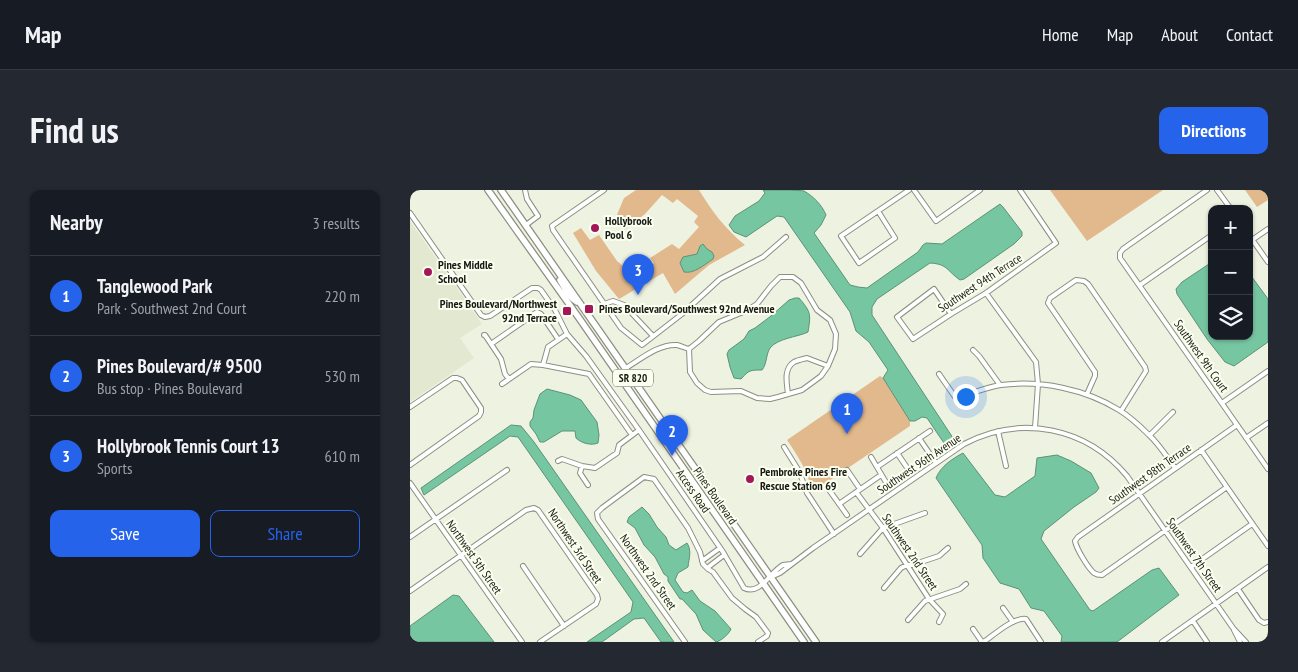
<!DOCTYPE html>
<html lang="en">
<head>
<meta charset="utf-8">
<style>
	:root { --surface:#171b24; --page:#242831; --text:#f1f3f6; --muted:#9ea1a6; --line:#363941; --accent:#2563eb }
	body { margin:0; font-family:"PT Sans Narrow",sans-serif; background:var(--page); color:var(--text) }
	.controls { position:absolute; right:15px; top:15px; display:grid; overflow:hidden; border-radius:10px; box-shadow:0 1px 4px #0004 }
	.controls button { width:45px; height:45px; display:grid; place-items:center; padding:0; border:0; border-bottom:1px solid var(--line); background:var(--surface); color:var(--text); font:25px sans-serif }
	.you { position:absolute; left:555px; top:206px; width:18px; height:18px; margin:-12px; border:4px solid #fff; border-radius:50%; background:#1a73e8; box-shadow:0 0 0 8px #1a73e833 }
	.badge { display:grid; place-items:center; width:32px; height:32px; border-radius:50%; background:var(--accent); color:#fff; font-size:16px; font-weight:700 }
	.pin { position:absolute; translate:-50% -41px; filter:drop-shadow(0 1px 2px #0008) }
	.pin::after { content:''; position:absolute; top:26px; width:18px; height:15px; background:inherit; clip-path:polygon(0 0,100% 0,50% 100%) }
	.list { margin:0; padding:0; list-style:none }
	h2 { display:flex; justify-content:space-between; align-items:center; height:65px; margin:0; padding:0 20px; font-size:21px }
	h2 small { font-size:16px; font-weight:400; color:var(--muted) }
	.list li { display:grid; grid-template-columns:32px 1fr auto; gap:15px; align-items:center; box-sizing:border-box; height:80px; padding:0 20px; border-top:1px solid var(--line) }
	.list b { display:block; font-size:19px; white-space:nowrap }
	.list p { margin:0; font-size:16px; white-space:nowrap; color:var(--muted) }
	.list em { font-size:16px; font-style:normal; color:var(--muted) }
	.actions { display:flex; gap:10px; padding:15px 20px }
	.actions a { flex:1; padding:11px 0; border:1px solid var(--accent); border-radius:10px; text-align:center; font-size:18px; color:var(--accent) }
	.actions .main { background:var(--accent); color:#fff }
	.icon { flex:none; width:28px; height:28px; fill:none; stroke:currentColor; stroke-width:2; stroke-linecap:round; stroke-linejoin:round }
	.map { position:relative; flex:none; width:858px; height:452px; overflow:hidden; border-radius:10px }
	header { display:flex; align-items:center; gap:30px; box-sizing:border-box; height:70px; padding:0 25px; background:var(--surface); border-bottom:1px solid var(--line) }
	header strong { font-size:24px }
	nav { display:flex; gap:28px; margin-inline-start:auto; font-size:18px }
	.intro { display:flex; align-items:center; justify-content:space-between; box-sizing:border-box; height:120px; padding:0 30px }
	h1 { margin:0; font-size:35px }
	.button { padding:12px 22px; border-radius:10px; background:var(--accent); color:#fff; font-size:18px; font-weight:700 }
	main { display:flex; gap:30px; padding:0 30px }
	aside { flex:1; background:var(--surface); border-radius:10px; box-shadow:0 1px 4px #0004 }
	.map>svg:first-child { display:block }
	.built { fill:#e3e8d0 }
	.green { fill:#e1b98d }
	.water { fill:#77c6a2; stroke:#5b9278 }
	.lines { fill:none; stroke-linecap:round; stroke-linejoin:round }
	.minor-casing { stroke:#8c8f81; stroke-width:6 }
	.highway-casing { stroke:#8c8f81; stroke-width:8 }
	.minor { stroke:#fff; stroke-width:4 }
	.highway { stroke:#fff; stroke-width:5.5 }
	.poi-dot { fill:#a51659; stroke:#fbffef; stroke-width:2 }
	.labels { text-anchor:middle; stroke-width:4; stroke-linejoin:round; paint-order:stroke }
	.shield { fill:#fbffef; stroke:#5d5f56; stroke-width:1 }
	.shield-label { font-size:11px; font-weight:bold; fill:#191a15 }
	.poi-label { font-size:12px; font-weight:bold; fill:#191a15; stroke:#fbffef; text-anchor:start }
	.street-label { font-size:12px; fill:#191a15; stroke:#fbffef }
</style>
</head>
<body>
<header>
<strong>Map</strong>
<nav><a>Home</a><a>Map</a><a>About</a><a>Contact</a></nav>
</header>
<div class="intro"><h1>Find us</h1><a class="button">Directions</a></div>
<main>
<aside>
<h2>Nearby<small>3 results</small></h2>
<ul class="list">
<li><span class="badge">1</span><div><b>Tanglewood Park</b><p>Park · Southwest 2nd Court</p></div><em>220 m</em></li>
<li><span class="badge">2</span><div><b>Pines Boulevard/# 9500</b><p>Bus stop · Pines Boulevard</p></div><em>530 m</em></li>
<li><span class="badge">3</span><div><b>Hollybrook Tennis Court 13</b><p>Sports</p></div><em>610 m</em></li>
</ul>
<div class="actions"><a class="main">Save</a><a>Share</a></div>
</aside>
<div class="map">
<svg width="858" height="452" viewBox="0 0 858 452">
	<rect width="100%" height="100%" fill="#eef2e1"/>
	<!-- built -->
	<path class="built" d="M0,31L72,134L50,148L64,168L0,212Z"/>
	<!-- green -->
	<path class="green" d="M226,0H289C302,21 315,39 335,55L299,75L265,104L253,83L209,109L186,81L163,43L171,38L180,50L189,45L207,71L227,88L237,78L244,73L240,68L262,54L269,59L289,37L284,32L288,26L267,9L263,13L252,5L235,24L214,40L206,27L214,8Z
		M640,0H753L677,51Z
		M835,0H858V10L847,17Z
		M470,186L473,188L500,231V236L404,301C400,296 399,289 396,282C391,271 384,260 377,250Z"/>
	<!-- water -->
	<path class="water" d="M353,0C362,0 389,0 394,1C403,6 412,15 416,25L411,35L404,43L440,95L448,97L457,98L508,62L513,55L516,53L532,54L590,14L593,17L612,42V46L604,54L554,89L550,90C537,81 538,74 520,73L467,109L462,117V125L545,251L536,256L517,228L512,227L505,231H500L473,188L478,180L459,152L446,141L440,122L374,27L367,26L336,47L324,42L319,35L325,26L349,11L355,3Z
		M293,54L297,59L302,62L304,66L303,69C294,75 284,84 274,82L270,73L273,67L287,64L290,56Z
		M802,72V146H839V83L858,109V152L824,176L815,172L797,149L767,104L766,99L772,92Z
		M385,108H389C401,122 401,124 398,142C388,147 368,148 360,158C356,164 357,174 352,180C340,180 339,180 331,189L324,188L320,177L317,164L319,160L334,149L339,141L345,138L361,126L379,110Z
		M137,199L160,205L171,210L187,232L189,245L188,253C181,256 171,253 166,248L165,241H152L134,252H130L126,244L120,236V232L123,228L124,220L130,204Z
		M101,235L111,236L124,252L264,452H251L234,428L224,429L192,452H177L221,422L223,412L108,247L100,246L14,305L11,298Z
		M553,263L585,305L595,307L625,286L627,268L647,265L661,271L681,283L689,298L686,302L664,317L634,341L631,349L680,420L683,421L742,380L749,378L769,405L707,452H651L652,446L634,421L621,418L609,399L590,393L573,368L572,355L526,288C531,276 542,269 553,263Z
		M232,317L239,324L247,337L256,347L259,355L266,360L277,353C282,361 279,368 278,377L268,383L265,390L273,402L277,403L282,400L290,411L305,421L321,439C319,444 311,451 306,452L293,440L286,424L272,409H270L258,391V387L254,384L245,367L234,355L225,338L217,332L219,327Z
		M43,405L49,406L84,452H0V436Z"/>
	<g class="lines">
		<defs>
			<path id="minor" d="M115,0L117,9L128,26L116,35
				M194,0L142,36L143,40L211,138L232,155L272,124L310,89L353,67L376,47
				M504,0L526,31L570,0
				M797,0L713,59L710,63V68L858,279
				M807,0L821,19
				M468,21L485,48L449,73L431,46L499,0
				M0,23L71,125L75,127L80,126L122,98H128L131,100L145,120L157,144L176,166L229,240L313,362L334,398C350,406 360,382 373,375C375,375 379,374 381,374
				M839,45L858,72
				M842,50L858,39
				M730,95L802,45
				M576,103L626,172L628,194L625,238
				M194,114L203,111L214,115L243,146
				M541,124L524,99L487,127L503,149L541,124L576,103L646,53L610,0
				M74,145H75L91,169L95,184L99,189
				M81,154L127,122L131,124L148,149
				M563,160L569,166L590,195
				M133,175L179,184L222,245
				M216,178C231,169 248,154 267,155C271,156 275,158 279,159L289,151L309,132L338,120L347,114L361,96L370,87H383L391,93L407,120L420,130L426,144L425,159L418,176L411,186L403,192L392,200L368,207L360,209L347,208L331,201L301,202L295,200L287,193L280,182L279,159
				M529,184L545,207H550C563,203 577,197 591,195C631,190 675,199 709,220C719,226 731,237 739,245C749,254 757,267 765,278
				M92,194L121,174L133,175L138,157L157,144
				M378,204C377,194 373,179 384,172C388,170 393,169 397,168L418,176
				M677,204L685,186V182L638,113L640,108L666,90L674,91L678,94L735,177L736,181L711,221
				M812,213L858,181
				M0,217L43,188H47L52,190L71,218V222L69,226L0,275
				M588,241L596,276
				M740,245L763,222
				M509,248L526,273
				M836,248L858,233
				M374,257L389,281L397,303L424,344
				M791,260L858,356
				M487,263L498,279
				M461,267L477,294
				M148,271L152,269L172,276L185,278L207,263L209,255L229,240
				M172,276L170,283L178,295
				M467,277L520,241
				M437,280L450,299
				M0,293L112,452
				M417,297L437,325
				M817,297L692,385C688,385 687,385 684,383C678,378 666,358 665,351L668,347L827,235
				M446,302L473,338L519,409L533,424L529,432
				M429,314L471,285
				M0,347L97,280
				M450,364L473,338L515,323
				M292,371L310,358
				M113,376L154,436
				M781,377L842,334
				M297,378L314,365
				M361,387L370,383L403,358L554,254C611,224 676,237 717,286L823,438L836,452
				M474,398L491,378L497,375H502L529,366L538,358
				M828,399L849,430L854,433L858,432
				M0,401L116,320L124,318L128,320L187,405L188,409L186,414L130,452
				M593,418L603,432
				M498,430L515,411L550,399L556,394
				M783,431L797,452
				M563,439L572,452
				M824,440L830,452
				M275,452L188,329L187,323L192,318L234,287L244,289L278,338L290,362L293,374L298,379L303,382L322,408L335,419L346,427L358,443L357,446L348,452
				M571,452L575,451C585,444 604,427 616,429L631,452
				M752,452L858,377"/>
			<path id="highway" d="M78,0L169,128L394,452
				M91,0L406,452
				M150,90C155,98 159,108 167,112"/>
		</defs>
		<!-- minor casing -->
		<use href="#minor" class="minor-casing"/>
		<!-- highway casing -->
		<use href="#highway" class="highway-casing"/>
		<!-- minor -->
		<use href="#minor" class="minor"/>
		<!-- highway -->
		<use href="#highway" class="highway"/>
	</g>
	<!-- markers -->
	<g class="poi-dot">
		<circle cx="185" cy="38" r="5"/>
		<circle cx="18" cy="82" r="5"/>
		<rect x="174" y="114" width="10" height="10" rx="2.5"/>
		<rect x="152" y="116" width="10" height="10" rx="2.5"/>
		<circle cx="340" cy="289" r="5"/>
	</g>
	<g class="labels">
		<!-- shield labels -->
		<rect class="shield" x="203" y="179.5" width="40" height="17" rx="4"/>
		<g class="shield-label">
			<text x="223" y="192">SR 820</text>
		</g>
		<!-- poi labels -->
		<g class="poi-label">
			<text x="195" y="35">Hollybrook<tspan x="195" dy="14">Pool 6</tspan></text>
			<text x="28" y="79">Pines Middle<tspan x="28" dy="14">School</tspan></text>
			<text x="147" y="118" text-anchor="end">Pines Boulevard/Northwest<tspan x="147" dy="14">92nd Terrace</tspan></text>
			<text x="189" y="123">Pines Boulevard/Southwest 92nd Avenue</text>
			<text x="350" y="286">Pembroke Pines Fire<tspan x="350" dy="14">Rescue Station 69</tspan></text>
		</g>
		<!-- street labels -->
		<g class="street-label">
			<text transform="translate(570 93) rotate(-33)" y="4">Southwest 94th Terrace</text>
			<text transform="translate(791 166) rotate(55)" y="4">Southwest 9th Court</text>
			<text transform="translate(509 274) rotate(-34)" y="4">Southwest 96th Avenue</text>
			<text transform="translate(740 284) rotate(-35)" y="4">Southwest 98th Terrace</text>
			<text transform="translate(283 301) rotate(55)" y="4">Access Road</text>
			<text transform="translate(305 306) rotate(55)" y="4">Pines Boulevard</text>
			<text transform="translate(165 356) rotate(56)" y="4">Northwest 3rd Street</text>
			<text transform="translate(500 362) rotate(56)" y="4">Southwest 2nd Street</text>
			<text transform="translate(784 365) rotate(55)" y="4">Southwest 7th Street</text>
			<text transform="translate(64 367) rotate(55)" y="4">Northwest 5th Street</text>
			<text transform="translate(238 382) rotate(55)" y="4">Northwest 2nd Street</text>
		</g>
	</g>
</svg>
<div class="controls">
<button>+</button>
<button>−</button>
<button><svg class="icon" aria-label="layers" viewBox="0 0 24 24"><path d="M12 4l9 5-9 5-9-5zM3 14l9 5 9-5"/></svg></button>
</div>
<div class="you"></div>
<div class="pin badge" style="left:437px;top:244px">1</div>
<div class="pin badge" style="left:262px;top:266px">2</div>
<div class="pin badge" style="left:228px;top:105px">3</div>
</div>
</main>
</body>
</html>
